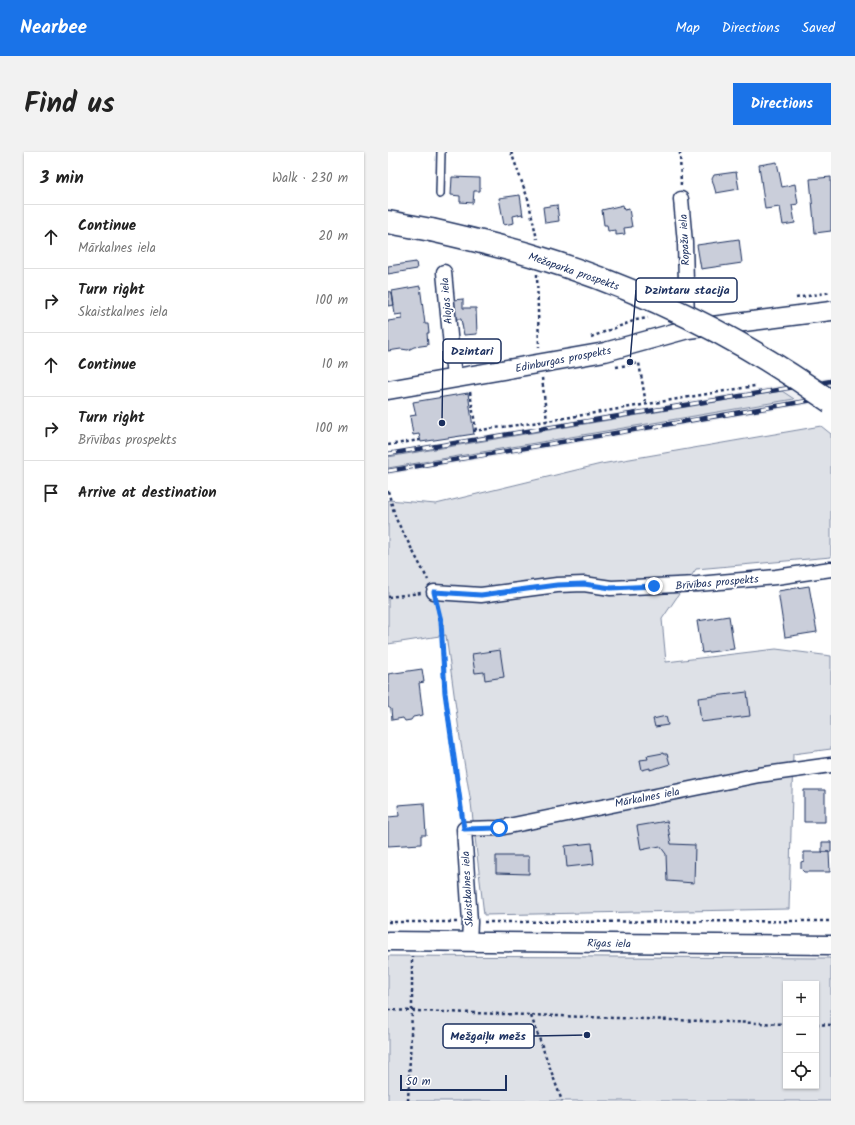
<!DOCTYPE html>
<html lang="en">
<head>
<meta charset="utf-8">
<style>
	:root { --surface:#fff; --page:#f2f2f2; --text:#222; --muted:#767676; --line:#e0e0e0; --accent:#1a73e8 }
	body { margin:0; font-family:Kalam,sans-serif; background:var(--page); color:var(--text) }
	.controls { position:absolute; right:12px; bottom:12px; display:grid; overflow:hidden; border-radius:0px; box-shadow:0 1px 3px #0004 }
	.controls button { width:36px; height:36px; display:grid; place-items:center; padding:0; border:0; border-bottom:1px solid var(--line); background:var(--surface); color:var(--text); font:20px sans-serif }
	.scale { position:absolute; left:12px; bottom:10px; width:107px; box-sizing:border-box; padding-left:4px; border:2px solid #1b2f5e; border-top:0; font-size:11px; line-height:14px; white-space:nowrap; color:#1b2f5e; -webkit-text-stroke:3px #fff; paint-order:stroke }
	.stop { position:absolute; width:12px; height:12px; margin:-9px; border:3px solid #1a73e8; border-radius:50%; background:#fff }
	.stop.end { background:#1a73e8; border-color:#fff; box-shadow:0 1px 4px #0008 }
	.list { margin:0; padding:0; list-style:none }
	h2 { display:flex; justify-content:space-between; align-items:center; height:52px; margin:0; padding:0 16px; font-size:17px }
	h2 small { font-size:13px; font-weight:400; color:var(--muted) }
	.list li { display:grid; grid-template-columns:26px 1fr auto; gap:12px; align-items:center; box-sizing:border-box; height:64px; padding:0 16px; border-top:1px solid var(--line) }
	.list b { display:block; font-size:15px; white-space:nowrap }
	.list p { margin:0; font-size:13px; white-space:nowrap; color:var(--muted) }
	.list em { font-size:13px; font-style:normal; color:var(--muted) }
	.icon { flex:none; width:22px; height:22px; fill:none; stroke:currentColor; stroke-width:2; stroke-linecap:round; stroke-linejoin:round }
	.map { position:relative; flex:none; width:443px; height:949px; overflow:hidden; border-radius:0px }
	header { display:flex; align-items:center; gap:24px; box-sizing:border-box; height:56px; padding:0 20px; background:var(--accent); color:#fff }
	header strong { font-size:19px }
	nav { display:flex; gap:22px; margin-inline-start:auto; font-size:14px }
	.intro { display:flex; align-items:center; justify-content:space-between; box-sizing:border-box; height:96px; padding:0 24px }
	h1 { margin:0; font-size:28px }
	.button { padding:10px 18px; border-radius:0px; background:var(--accent); color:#fff; font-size:14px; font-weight:700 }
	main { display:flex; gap:24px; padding:0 24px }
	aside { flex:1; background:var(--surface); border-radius:0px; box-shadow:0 1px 3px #0004 }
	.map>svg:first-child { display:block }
	.built { fill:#eff0f4 }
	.green { fill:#dee1e7; stroke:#7c88a2; fill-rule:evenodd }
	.building { fill:#caceda; stroke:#1b2f5e }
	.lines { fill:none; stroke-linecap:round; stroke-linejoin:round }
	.service-casing { stroke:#1b2f5e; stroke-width:10 }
	.minor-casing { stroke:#1b2f5e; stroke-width:17 }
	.tertiary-casing { stroke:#1b2f5e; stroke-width:21 }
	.primary-casing { stroke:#1b2f5e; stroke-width:25 }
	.path { stroke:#1b2f5e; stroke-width:2.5; stroke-dasharray:3 3; stroke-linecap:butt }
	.service { stroke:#fff; stroke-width:7 }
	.minor { stroke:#fff; stroke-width:14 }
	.tertiary { stroke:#fff; stroke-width:18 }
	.primary { stroke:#fff; stroke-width:22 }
	.rail-casing { stroke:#1b2f5e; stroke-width:4.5 }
	.rail { stroke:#fff; stroke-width:3; stroke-dasharray:9; stroke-linecap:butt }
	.primary-bridge-casing { stroke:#1b2f5e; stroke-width:25; stroke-linecap:butt }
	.primary-bridge { stroke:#fff; stroke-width:22 }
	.route { stroke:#1a73e8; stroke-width:5 }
	.labels { text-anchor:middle; stroke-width:3.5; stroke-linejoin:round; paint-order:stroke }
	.street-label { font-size:11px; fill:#1b2f5e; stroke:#fff }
	.leader { fill:none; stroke:#1b2f5e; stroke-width:1.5 }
	.callout-dot { fill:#1b2f5e; stroke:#fff; stroke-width:1.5 }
	.callout { fill:#fff; stroke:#1b2f5e; stroke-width:1.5 }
	.callout-label { font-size:12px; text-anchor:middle; font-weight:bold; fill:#1b2f5e }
</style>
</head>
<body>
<header>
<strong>Nearbee</strong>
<nav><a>Map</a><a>Directions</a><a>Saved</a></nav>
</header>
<div class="intro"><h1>Find us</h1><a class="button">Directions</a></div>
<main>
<aside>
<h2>3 min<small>Walk · 230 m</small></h2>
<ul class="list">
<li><svg class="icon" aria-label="ahead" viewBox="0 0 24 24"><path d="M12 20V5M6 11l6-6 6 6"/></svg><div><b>Continue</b><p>Mārkalnes iela</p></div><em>20 m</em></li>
<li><svg class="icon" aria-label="right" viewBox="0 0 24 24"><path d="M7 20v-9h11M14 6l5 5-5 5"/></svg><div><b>Turn right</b><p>Skaistkalnes iela</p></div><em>100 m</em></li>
<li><svg class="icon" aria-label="ahead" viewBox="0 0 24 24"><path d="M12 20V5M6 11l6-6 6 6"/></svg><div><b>Continue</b></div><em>10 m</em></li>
<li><svg class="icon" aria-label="right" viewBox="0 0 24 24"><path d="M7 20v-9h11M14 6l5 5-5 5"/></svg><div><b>Turn right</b><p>Brīvības prospekts</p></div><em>100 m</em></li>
<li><svg class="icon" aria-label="arrive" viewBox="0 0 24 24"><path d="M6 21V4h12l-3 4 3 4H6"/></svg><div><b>Arrive at destination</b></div></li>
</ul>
</aside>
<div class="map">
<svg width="443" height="949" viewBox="0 0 443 949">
	<rect width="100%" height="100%" fill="#fff"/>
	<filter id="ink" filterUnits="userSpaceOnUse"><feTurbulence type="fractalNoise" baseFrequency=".025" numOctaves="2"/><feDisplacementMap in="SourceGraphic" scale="8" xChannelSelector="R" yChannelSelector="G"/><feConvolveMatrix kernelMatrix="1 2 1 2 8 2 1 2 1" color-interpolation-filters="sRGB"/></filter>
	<g filter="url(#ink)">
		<!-- built -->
		<path class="built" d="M443,225V249L0,323V299Z"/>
		<!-- green -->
		<path class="green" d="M394,239L406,247L0,316V305Z
			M433,274L443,282V405L308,417L274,467L278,510L388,497L443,504V597L405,602L401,757L96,763L83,651L72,586L58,483L0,492V348L48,352L213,312Z
			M0,804L443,806V949H0ZM398,832H428V934H398Z"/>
		<!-- building -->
		<path class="building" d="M389,10L394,35L407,32L410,52L404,53L407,71L395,73L392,55L377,57L371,13Z
			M348,20L351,37L328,41L324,27L326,23Z
			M64,25L92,26V39H86L85,51L72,50V44L63,43Z
			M443,25V79L427,81L422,27Z
			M132,43L135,64L134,62L125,64L126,71L116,73L111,46Z
			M169,53L171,69L157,71L155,55Z
			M235,53L236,58L241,57L244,75L236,76L237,82L228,83V78L220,79L219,73H216L214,58Z
			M351,87L354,111L313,117L309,93Z
			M28,110L29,117L0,122V114Z
			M32,134L37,172H40L41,181H39L40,193L26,195L20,198L13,197L0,199V169L14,167V162L7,163L4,139Z
			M0,139L4,141L6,153L0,154Z
			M75,147V156H88L89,182L76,183L73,167H67L65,148Z
			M80,241L86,282L33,290L31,282L25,283L22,264L28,263L25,250Z
			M421,434L429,480L397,485L390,439Z
			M341,464L346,497L314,501L309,469Z
			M112,498L116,525L97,528L96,520L87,521L84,502Z
			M34,517L36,530L31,531L35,563L25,565L23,568L17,569L15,566L4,568L3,557L0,555V522Z
			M359,540L362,564L313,570L310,546Z
			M278,564L280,573L267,575L265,567Z
			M275,601V602H279L282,612L262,618V616L254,618L252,608L260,607L259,604Z
			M416,638H437V670H416Z
			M36,651L38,683H33V692L0,694V665L11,664L10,653Z
			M279,669L283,692L307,693L306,731L279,729L278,702L272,694L253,698L249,674Z
			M434,690H443V700H434Z
			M204,691L206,712L179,715L177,694Z
			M416,700H441L442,720H416L413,717V710L416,709Z
			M108,704H141V722L108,721Z"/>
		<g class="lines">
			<defs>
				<path id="service" d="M52,42L53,0"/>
				<path id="minor" d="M293,47L297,91L299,171
					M56,120L66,226
					M46,440L93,443L169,433L196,432L223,436L310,432L388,425L443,417
					M81,790L82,770L76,677L111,676L371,623L443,613"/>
				<path id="tertiary" d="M0,238L217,200L300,177L443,159
					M0,789L443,793"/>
				<path id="primary" d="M0,70L43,78"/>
			</defs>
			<!-- service casing -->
			<use href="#service" class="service-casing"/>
			<!-- minor casing -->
			<use href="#minor" class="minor-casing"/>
			<!-- tertiary casing -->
			<use href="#tertiary" class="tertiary-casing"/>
			<!-- primary casing -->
			<use href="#primary" class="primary-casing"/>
			<!-- path -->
			<path class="path" d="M123,0L140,47L149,87
				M292,0L293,35
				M149,122L151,195
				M408,146L443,140
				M203,185L248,168L260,166
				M228,215L251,211L258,252
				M154,226L159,269
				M82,240L88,279
				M85,279L159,269L367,234
				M0,293L32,288
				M0,339L8,367L40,428
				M0,445L33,441
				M49,453L53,469L57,541L74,664
				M0,770H69
				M96,770L443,769
				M0,858L398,872
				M143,864L174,949
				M428,872L443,873
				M20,949L24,860V804"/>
			<!-- service -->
			<use href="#service" class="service"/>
			<!-- minor -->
			<use href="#minor" class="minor"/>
			<!-- tertiary -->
			<use href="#tertiary" class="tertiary"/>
			<!-- primary -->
			<use href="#primary" class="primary"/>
			<defs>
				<path id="rail" d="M0,302L443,229
					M0,319L443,245"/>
			</defs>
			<!-- rail casing -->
			<use href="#rail" class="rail-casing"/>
			<!-- rail -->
			<use href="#rail" class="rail"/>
			<defs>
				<path id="primary-bridge" d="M43,78C78,86 112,94 146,104C252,136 353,186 443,250"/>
			</defs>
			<!-- primary-bridge casing -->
			<use href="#primary-bridge" class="primary-bridge-casing"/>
			<!-- primary-bridge -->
			<use href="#primary-bridge" class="primary-bridge"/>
		</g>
	</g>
	<g class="lines" filter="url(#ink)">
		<!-- route -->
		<path class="route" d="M111,676L76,677L57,541L53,469L46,440L93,443L169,433L196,432L223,436L266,434"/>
	</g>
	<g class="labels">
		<!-- street labels -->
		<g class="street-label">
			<text transform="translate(296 88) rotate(-93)" y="4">Ropažu iela</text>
			<text transform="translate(186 119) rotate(19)" y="4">Mežaparka prospekts</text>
			<text transform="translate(58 149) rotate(-95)" y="4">Alojas iela</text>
			<text transform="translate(175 207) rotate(-11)" y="4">Edinburgas prospekts</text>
			<text transform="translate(329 430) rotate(-5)" y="4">Brīvības prospekts</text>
			<text transform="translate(259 645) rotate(-11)" y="4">Mārkalnes iela</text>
			<text transform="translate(79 737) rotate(-93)" y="4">Skaistkalnes iela</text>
			<text transform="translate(221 791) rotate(1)" y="4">Rīgas iela</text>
		</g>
	</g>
	<!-- callouts -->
	<path class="leader" d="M242 210L248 138M54 271L55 199M199 883L146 884"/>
	<g class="callout-dot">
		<circle cx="242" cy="210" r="4"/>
		<circle cx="54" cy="271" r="4"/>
		<circle cx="199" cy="883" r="4"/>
	</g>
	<g class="callout">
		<rect x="248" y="126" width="101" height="24" rx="4"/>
		<rect x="55" y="187" width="58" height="24" rx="4"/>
		<rect x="55" y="872" width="91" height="24" rx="4"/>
	</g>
	<g class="callout-label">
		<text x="299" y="142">Dzintaru stacija</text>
		<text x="84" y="203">Dzintari</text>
		<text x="100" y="888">Mežgaiļu mežs</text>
	</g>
</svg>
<div class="controls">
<button>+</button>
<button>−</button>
<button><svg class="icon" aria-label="locate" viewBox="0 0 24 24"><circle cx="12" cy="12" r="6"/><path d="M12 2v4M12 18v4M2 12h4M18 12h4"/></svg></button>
</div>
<div class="scale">50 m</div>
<div class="stop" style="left:111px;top:676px"></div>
<div class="stop end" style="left:266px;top:434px"></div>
</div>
</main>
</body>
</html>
